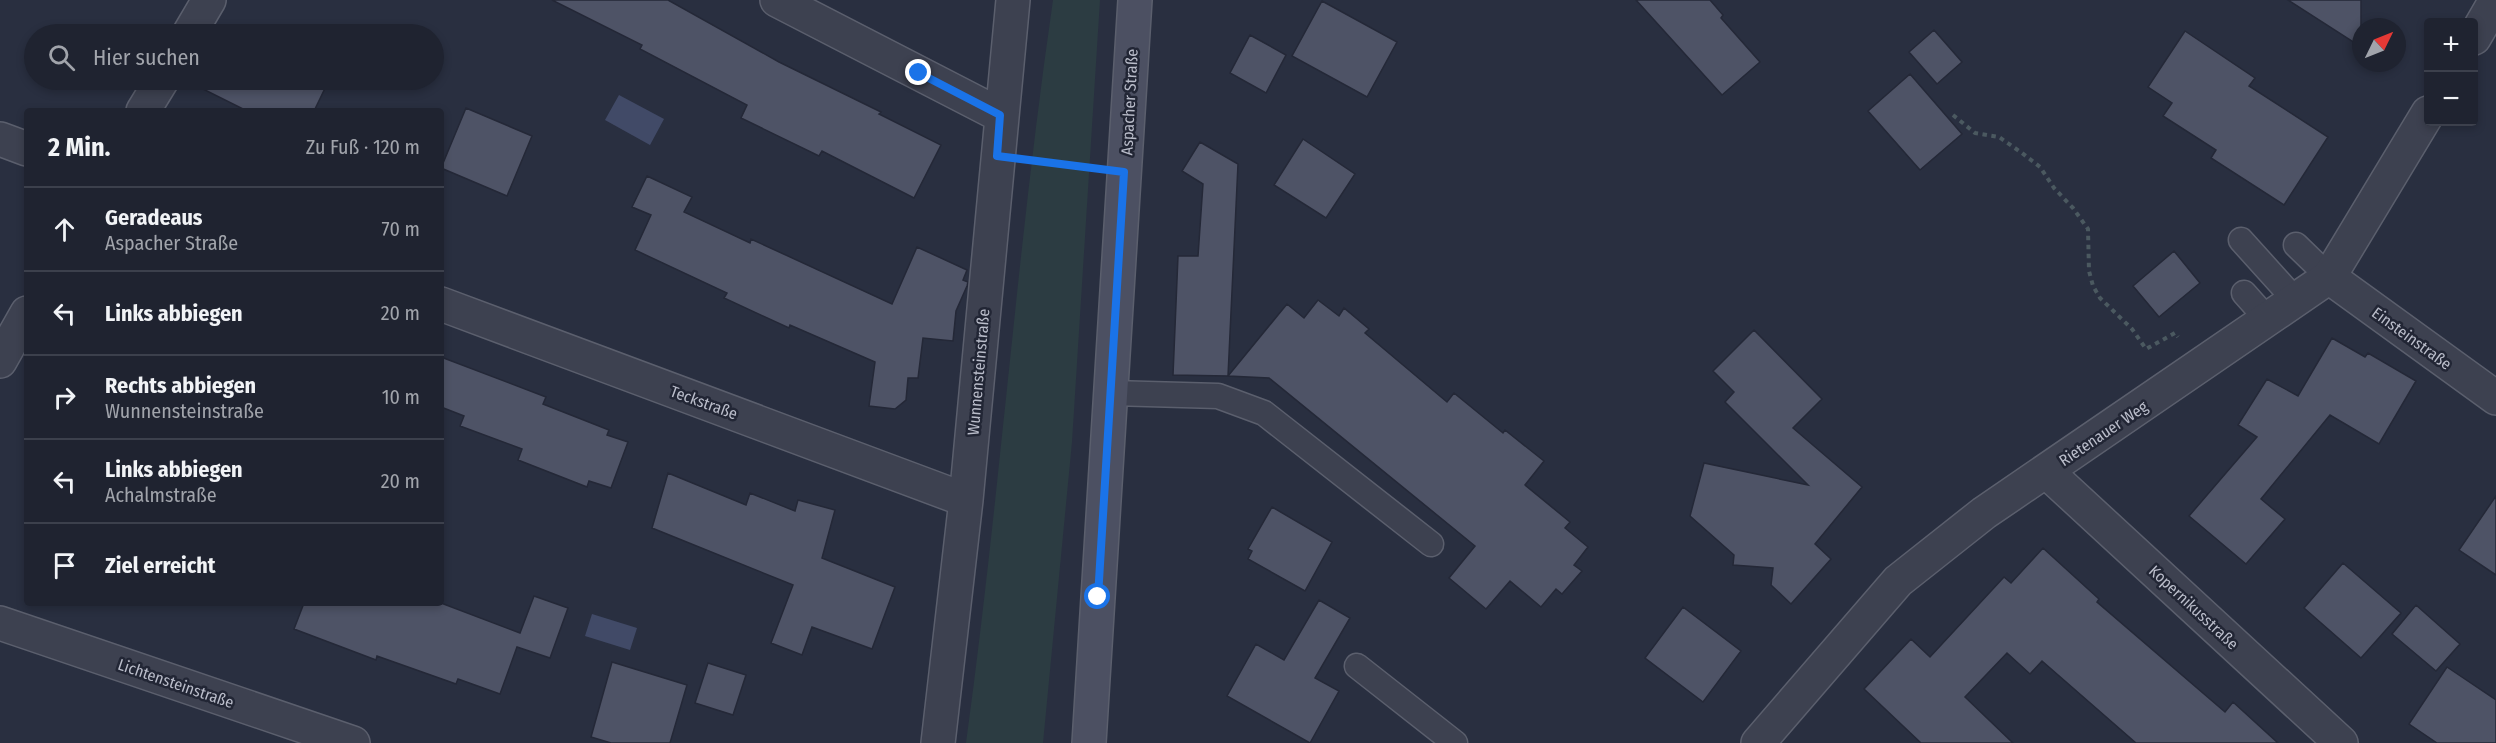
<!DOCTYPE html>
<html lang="de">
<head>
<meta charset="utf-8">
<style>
	:root { --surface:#1f2330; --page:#2c2f3c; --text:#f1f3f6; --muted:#a1a4ab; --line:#3c404c }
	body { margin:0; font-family:"Fira Sans Condensed",sans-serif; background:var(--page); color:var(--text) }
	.controls { position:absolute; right:18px; top:18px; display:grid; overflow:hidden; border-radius:6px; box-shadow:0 3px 9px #0003 }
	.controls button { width:54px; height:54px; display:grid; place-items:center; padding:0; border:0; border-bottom:2px solid var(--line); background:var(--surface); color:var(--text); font:30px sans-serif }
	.compass { position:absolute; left:2352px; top:18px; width:54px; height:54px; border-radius:50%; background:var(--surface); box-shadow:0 3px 9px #0003; rotate:47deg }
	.stop { position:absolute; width:18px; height:18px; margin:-14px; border:4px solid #1a73e8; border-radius:50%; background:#fff }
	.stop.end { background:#1a73e8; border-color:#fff; box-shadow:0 2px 6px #0008 }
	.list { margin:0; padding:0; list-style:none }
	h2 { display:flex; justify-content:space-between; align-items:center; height:78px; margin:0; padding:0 24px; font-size:26px }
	h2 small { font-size:20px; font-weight:400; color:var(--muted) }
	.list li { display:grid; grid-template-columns:39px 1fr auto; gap:18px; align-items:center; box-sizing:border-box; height:84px; padding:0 24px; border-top:2px solid var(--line) }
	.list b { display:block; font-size:22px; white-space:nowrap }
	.list p { margin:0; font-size:20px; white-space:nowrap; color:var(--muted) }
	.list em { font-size:20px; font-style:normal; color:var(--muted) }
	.icon { flex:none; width:33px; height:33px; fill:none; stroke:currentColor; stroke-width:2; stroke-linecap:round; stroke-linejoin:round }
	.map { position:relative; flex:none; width:2496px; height:743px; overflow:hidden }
	.search { position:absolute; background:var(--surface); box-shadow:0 3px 9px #0003; left:24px; top:24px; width:420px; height:66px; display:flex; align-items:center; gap:15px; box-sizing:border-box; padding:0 21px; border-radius:33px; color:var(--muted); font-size:22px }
	.panel { position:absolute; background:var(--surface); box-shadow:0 3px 9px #0003; left:24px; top:108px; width:420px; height:498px; border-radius:6px }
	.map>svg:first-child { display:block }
	.green { fill:#2c3c42 }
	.water { fill:#414a67 }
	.building { fill:#4e5366; stroke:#242837; stroke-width:1.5 }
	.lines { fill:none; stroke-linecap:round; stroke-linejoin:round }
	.lane-casing { stroke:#5b5f6d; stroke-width:27 }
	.street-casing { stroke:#5b5f6d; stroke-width:36 }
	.secondary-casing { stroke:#5b5f6d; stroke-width:36 }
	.path { stroke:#4b5960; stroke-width:4; stroke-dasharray:4.5 4.5; stroke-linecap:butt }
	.lane { stroke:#3d4150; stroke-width:24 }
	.street { stroke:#3d4150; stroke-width:33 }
	.secondary { stroke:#4c5062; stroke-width:33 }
	.route { stroke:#1a73e8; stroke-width:8 }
	.labels { text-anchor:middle; stroke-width:5; stroke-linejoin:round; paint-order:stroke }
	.street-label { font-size:16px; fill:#babdca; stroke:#222635 }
</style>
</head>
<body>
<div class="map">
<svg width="2496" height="743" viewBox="0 0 2496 743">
	<rect width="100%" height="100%" fill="#292f40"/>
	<!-- green -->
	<path class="green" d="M1053,0H1100L1072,442L1043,743H966C1000,496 1017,247 1053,0Z"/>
	<!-- water -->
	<path class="water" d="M619,95L664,119L650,145L605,120Z
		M592,614L637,628L630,650L585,636Z"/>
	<!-- building -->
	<path class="building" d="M552,0H668L779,62L881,112L879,114L941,145L914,198L822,151L819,156L741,118L747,105L640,49L642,45Z
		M1636,0H1710L1723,15L1721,18L1760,62L1722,95Z
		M2288,0H2361V47Z
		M1322,1L1397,42L1367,97L1292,56Z
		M319,25L338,34H314Z
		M1934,30L1962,62L1937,84L1909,52Z
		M2185,31L2255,78L2249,86L2328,137L2284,205L2211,158L2216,150L2163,116L2172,103L2148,87Z
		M1250,35L1286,55L1266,93L1230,73Z
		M1910,74L1962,134L1920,170L1868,111Z
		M185,80H329L314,111H247Z
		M466,108L532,136L507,196L441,168Z
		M1303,139L1355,174L1326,218L1274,185Z
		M1200,142L1238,164L1228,376L1173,375L1178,256H1198L1203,184L1182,171Z
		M647,176L692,197L684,212L750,243L751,239L892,304L917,247L967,270L963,280L968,282L967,286L956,311L953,341L923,338L918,378H908L906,400L895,409L869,406L875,362L790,325L789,328L724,298L727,293L635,250L651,215L632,207Z
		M2174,251L2200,283L2159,317L2133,286Z
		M1318,300L1339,316L1344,308L1369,329L1365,333L1447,402L1454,393L1503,433L1505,430L1544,461L1525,485L1570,522L1565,528L1588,547L1574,565L1582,571L1562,594L1556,589L1541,607L1510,581L1486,609L1449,578L1475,546L1269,378L1228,376L1287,304L1304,318Z
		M1754,330L1822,399L1793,428L1862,487L1815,544L1831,559L1791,604L1771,585L1773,568L1733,565L1734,555L1690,516L1704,463L1808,485L1725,402L1734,392L1713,371Z
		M2332,338L2365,357L2368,353L2416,381L2379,444L2330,415L2261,499L2285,519L2246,564L2189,516L2257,437L2238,425L2267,379L2298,396Z
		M441,357L546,397L543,404L609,430L607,435L628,442L611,488L589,481L587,487L518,460L522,449L460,426L464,416L441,407Z
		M668,473L746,505L750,493L795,511L798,500L835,510L822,558L895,587L872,649L812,627L802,655L771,643L793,585L652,528Z
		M2496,496V575L2459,550Z
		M1272,507L1332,542L1305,591L1248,559L1252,551L1248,549Z
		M2043,548L2099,599L2097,602L2225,712L2233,702L2278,743H2136L2042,661L2030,674L2007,653L1965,697L2013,743H1921L1864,689L1911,639L1930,657L2004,577L2011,583Z
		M2343,563L2401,613L2361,658L2304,608Z
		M534,596L568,608L550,658L517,647L500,694L458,679L456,684L377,656L376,660L294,629L304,603H441L520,633Z
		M1319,600L1350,618L1315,678L1339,691L1310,743L1227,696L1256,644L1284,660Z
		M2416,605L2460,644L2436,671L2392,634Z
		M1683,607L1741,651L1703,702L1645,658Z
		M612,662L687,685L670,743H611L591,737Z
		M708,663L746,675L733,715L695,703Z
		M2447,667L2496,700V743H2437L2409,724Z"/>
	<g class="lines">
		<defs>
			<path id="lane" d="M2241,240L2296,301
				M2296,245L2329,277
				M2244,293L2268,320
				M1112,393L1218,396L1264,413L1431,544
				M1357,666L1455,743"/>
			<path id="street" d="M777,0L1000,115
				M189,34L209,0
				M2474,38L2496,0
				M143,111L162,80
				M0,139L27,149
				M2329,277L2496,398
				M441,304L966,500
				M0,361L27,313
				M2047,472L2341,743
				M0,623L353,743
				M938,743L966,500L1013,0
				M1758,743L1898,581L1984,513L2329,277L2428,113"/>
			<path id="secondary" d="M1089,743L1135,0"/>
		</defs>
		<!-- lane casing -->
		<use href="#lane" class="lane-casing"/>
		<!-- street casing -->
		<use href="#street" class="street-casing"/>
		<!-- secondary casing -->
		<use href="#secondary" class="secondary-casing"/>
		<!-- path -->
		<path class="path" d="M1953,115L1975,133L1999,137L2022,153L2040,167L2054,188L2073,208L2088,229L2089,271L2093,286L2100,298L2132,329L2146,349L2175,333L2178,337
			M1033,161L1088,168"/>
		<!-- lane -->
		<use href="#lane" class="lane"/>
		<!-- street -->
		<use href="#street" class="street"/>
		<!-- secondary -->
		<use href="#secondary" class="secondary"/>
	</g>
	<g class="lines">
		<!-- route -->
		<path class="route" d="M919,73L1000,115L997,156L1124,172L1098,597"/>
	</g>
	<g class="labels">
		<!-- street labels -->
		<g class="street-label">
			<text transform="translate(1129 102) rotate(-87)" y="6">Aspacher Straße</text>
			<text transform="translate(2412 338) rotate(36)" y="6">Einsteinstraße</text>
			<text transform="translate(978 372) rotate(-85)" y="6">Wunnensteinstraße</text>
			<text transform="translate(704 402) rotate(20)" y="6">Teckstraße</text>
			<text transform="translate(2103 433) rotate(-34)" y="6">Rietenauer Weg</text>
			<text transform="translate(2194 607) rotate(43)" y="6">Kopernikusstraße</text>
			<text transform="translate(176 683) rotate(19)" y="6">Lichtensteinstraße</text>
		</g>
	</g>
</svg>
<div class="controls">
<button>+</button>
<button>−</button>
</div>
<svg class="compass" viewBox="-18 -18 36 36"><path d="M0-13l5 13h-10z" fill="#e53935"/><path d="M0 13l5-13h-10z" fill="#a1a4ab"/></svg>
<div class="stop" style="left:1098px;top:597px"></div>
<div class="stop end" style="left:919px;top:73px"></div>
<div class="search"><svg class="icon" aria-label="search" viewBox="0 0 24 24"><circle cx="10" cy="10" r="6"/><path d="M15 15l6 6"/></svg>Hier suchen</div>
<section class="panel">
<h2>2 Min.<small>Zu Fuß · 120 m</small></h2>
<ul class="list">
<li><svg class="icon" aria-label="ahead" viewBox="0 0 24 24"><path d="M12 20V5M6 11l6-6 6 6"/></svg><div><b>Geradeaus</b><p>Aspacher Straße</p></div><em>70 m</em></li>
<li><svg class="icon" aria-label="left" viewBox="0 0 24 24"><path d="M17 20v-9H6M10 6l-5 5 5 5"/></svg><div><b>Links abbiegen</b></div><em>20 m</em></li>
<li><svg class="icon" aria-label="right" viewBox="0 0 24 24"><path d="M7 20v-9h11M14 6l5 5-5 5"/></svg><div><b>Rechts abbiegen</b><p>Wunnensteinstraße</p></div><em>10 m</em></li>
<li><svg class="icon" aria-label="left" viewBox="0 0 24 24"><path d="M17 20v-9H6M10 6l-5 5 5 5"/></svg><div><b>Links abbiegen</b><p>Achalmstraße</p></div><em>20 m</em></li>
<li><svg class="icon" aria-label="arrive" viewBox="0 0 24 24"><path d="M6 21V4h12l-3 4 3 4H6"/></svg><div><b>Ziel erreicht</b></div></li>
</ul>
</section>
</div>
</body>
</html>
